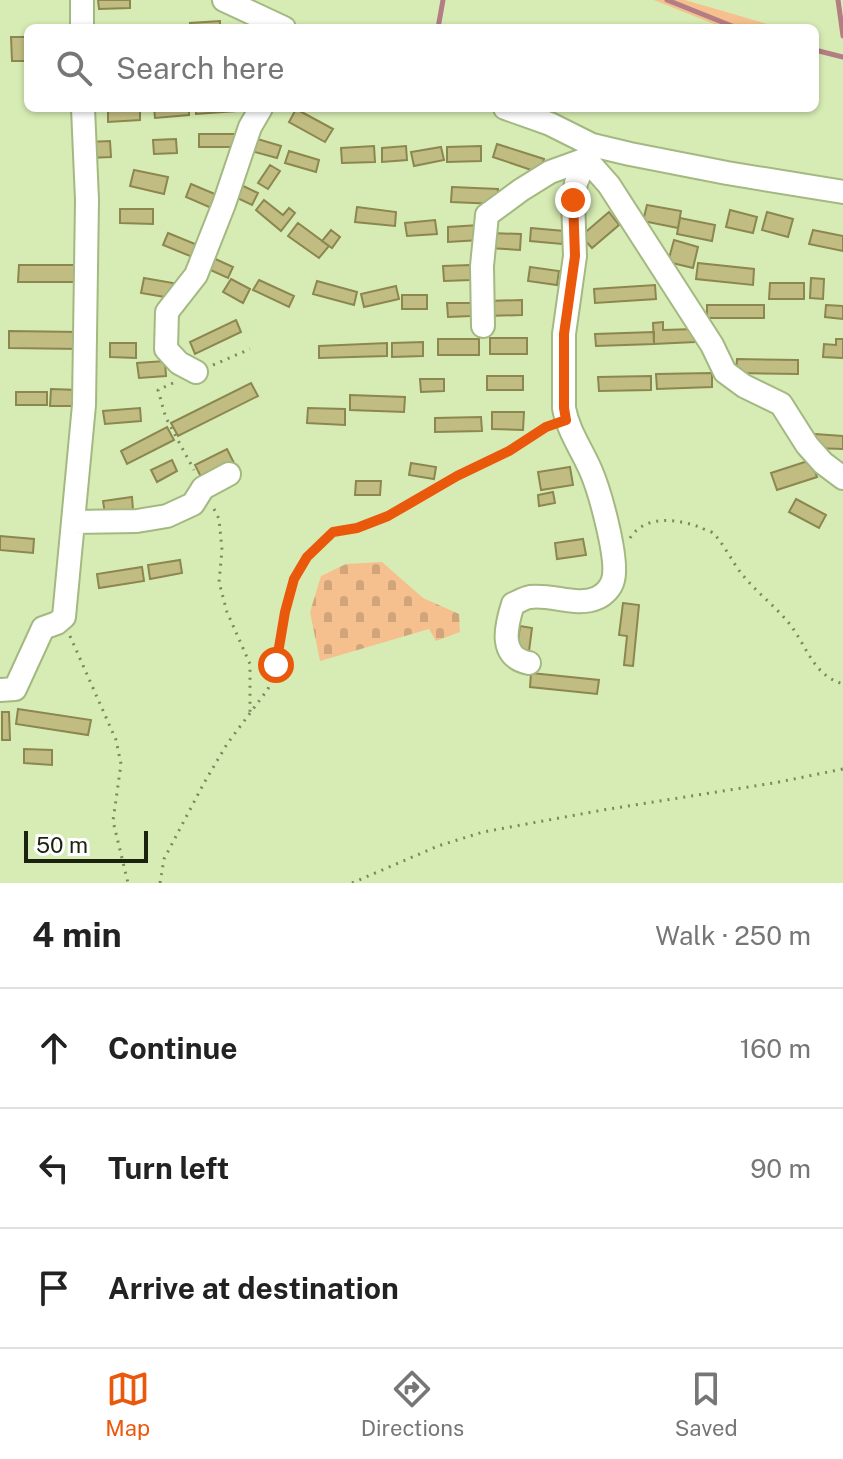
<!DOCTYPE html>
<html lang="en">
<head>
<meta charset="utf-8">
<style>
	:root { --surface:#fff; --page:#f6f6f6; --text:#222; --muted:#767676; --line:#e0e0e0; --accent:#ea580c }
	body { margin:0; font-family:"Public Sans",sans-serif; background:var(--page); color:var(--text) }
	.scale { position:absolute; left:24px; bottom:20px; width:124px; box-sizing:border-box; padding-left:8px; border:4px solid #1b220d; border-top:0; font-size:22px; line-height:28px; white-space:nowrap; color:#1b220d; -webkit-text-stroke:6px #fff; paint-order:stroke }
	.stop { position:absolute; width:24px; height:24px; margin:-18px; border:6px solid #ea580c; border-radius:50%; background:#fff }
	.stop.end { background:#ea580c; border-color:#fff; box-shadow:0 2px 8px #0008 }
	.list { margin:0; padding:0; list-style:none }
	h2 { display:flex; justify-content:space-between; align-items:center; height:104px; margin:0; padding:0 32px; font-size:34px }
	h2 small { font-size:26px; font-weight:400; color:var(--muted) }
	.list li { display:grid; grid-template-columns:52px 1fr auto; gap:24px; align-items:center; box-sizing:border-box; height:120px; padding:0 32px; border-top:2px solid var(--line) }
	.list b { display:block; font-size:30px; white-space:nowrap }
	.list em { font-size:26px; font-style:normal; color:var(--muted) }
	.icon { flex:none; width:44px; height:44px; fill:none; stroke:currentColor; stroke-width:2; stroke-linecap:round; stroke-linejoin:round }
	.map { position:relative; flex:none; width:843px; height:883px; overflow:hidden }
	.search { position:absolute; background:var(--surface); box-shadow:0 2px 6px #0004; left:24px; right:24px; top:24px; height:88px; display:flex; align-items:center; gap:20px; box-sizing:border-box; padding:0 28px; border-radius:12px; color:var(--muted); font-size:30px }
	.sheet { height:464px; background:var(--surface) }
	nav { display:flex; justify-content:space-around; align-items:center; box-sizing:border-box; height:112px; border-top:2px solid var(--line); background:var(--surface); font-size:22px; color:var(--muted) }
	nav a { display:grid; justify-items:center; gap:4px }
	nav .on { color:var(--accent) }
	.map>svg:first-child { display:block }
	.grass { fill:#f5c08e }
	.cemetery { fill:url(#cemetery-stones) }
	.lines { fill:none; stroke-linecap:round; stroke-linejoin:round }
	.stream { stroke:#b47c83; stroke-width:5 }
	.building { fill:#c1bd82; stroke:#8b874e; stroke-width:2 }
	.minor-casing { stroke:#a4b882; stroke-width:26 }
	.path { stroke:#7a8861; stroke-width:3; stroke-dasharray:2 6; stroke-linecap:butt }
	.minor { stroke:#fff; stroke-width:22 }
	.route { stroke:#ea580c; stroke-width:10 }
</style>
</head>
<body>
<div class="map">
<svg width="843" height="883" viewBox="0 0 843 883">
	<defs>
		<pattern id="cemetery-stones" width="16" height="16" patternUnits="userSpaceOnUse" patternTransform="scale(2)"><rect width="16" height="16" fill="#f5c08e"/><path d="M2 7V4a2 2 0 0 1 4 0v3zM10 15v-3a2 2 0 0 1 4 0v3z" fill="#d1a579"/></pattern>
	</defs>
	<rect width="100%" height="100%" fill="#d7ecb4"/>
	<!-- grass -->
	<path class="grass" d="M654,0H685L781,28H724Z"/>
	<!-- cemetery -->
	<path class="cemetery" d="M382,562L423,598L459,614L460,632L436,641L429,629L320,661L310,612L321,576L346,564Z"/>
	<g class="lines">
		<!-- stream -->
		<path class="stream" d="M667,0L737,28
			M838,0L843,36
			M438,28L443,0
			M815,50L843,57"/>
	</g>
	<!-- building -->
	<path class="building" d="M98,0H130V8L99,9Z
		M220,21V28H191L190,23Z
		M11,37H28V61H12Z
		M108,108H140V120L108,122Z
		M154,108H189V115L155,118Z
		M196,108H235L236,111L196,114Z
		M296,109L333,129L325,142L289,122Z
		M199,134H239V147H199Z
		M254,138L281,146L277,158L251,151Z
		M176,139L177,153L154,154L153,140Z
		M110,141L111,157L88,158L87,142Z
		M497,144L544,159L540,173L493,157Z
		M374,146L375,162L342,163L341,148Z
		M406,146L407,160L382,162V148Z
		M481,146V161L447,162V147Z
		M441,147L444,160L414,166L411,152Z
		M289,151L319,160L316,172L285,163Z
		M270,165L280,171L268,189L258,183Z
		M134,170L168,177L164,194L130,186Z
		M237,183L258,193L252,205L231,195Z
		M191,184L222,197L216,210L186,197Z
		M452,187L498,189L497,204L451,202Z
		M264,200L283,215L289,208L295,213L281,231L256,210Z
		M647,205L681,211L678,228L643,221Z
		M357,207L396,212L395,226L355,222Z
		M120,209H153V224L120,223Z
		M730,210L757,217L753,233L726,227Z
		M609,212L619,225L592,248L581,236Z
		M767,212L793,219L788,237L762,230Z
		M680,218L715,225L712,241L677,234Z
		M435,220L437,234L407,236L405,223Z
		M298,223L329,246L319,258L288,236Z
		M479,225L480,240L448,242V227Z
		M531,228L564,231L562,244L530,241Z
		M331,230L340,237L332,248L322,241Z
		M813,230L843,236V251L809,244Z
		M168,233L200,246L195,258L163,245Z
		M490,233L521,234L520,250L489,248Z
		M674,240L698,247L693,268L668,262Z
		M211,257L233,267L228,278L206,268Z
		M698,263L754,269L753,285L696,279Z
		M19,265H82L81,282H18Z
		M470,265L471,280L444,281L443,266Z
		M530,267L559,271L557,285L528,281Z
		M144,278L173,283L171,298L141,293Z
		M811,278L824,279L823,299L810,298Z
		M231,279L250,289L243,303L223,292Z
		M259,280L294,296L289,307L253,290Z
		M317,281L357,292L354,305L313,294Z
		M770,283H804V299H769Z
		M655,285L656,299L595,303L594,289Z
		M396,286L399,299L364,307L361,294Z
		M402,295H427V309H402Z
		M522,300V315L487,316V301Z
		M447,303H471V316L448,317Z
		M707,305H764V318H707Z
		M826,305L843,306V319L825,317Z
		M236,320L241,332L195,354L190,342Z
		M663,322V330L695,329V342L654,344L653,323Z
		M9,331L80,332V349L9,348Z
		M654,332V344L596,346L595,334Z
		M490,338H527V354H490Z
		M438,339H479V355H438Z
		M836,339H843V358L823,357L824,344L836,345Z
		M423,342V356L392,357V343Z
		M110,343H136V358L110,357Z
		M387,343V356L319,358V346Z
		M737,359L798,360V374L736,373Z
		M165,361L166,376L139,378L137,363Z
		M712,373V387L657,389L656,374Z
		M487,376H523V390H487Z
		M651,376V390L599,391L598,377Z
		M420,379H444V391L421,392Z
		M251,383L258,396L178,436L171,423Z
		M51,389L79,390L78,406H50Z
		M16,392H47V405H16Z
		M350,395L405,397L404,412L350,410Z
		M140,408L141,421L105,424L103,411Z
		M308,408L345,409V425L307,423Z
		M492,412H524L523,430L492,429Z
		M481,417L482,431L435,432V418Z
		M167,427L174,440L127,464L121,451Z
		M815,434L843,436V449L814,448Z
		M227,449L234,463L202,479L195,465Z
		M172,460L177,471L157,482L151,470Z
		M811,460L817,477L777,490L771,473Z
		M411,463L436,467L434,479L409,475Z
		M570,467L573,485L541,490L538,472Z
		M356,481H381L380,495H355Z
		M553,492L555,503L539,506L538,495Z
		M132,497L133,510L105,514L103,501Z
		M796,499L826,515L819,528L789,512Z
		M0,536L34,539L33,553L0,550Z
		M583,539L586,555L557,559L555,543Z
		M180,560L182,573L150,579L148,565Z
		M142,567L144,581L99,588L97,574Z
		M623,603L639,605L633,666L624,665L627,636L619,635Z
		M520,626L532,628L529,651L517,649Z
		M531,673L599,680L597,694L530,687Z
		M18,709L91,720L88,735L16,724Z
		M2,712H9L10,740H2Z
		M24,749L52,750V765L24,763Z"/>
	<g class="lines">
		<defs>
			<path id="minor" d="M224,0L284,28
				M82,28V0
				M505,108L550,124L592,145L630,154L727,173L843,192
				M483,326L482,266L487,215L521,190L550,172L586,159L609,185L712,345L725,372L744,386L781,404L807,445L823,463L843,478
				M196,372L179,363L166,349L167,312L196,275L224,204L250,127L261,108
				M73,522L137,521L167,516L193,504L203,488L229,474
				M529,663C498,657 506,626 513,604C518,602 524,598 530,597C552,594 577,607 597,598C604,595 611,588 613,580C619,560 600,492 591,471C582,450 568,431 564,408V334L575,256L573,200L576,183L592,145
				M0,690L15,689L43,628L57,623L64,617L84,405L87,200L83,108"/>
		</defs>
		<!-- minor casing -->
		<use href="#minor" class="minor-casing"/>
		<!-- path -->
		<path class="path" d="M213,365L250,349
			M173,383L158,390L166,418L194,470
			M214,509L219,519L222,550L219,582L227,612L250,664V714
			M630,538C645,514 679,519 702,528C703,529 712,532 713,533C722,541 733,563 741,573C755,591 774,605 788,622C807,645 812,675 843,684
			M70,636L116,740L121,764L113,821L128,883
			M160,883L164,859L204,783L227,744L268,689L276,665L285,612L294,579L307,557L333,532L357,528L388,516L457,476L509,451L548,426
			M352,883L438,846L483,832L603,810L774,783L843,769"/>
		<!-- minor -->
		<use href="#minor" class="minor"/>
	</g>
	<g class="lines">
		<!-- route -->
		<path class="route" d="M276,665L285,612L294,579L307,557L333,532L357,528L388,516L457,476L509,451L546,427L566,420L564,408V334L575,256L573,200"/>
	</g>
</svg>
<div class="scale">50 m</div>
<div class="stop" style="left:276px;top:665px"></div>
<div class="stop end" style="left:573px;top:200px"></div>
<div class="search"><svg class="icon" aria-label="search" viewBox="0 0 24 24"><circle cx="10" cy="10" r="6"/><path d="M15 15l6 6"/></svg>Search here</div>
</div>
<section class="sheet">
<h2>4 min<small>Walk · 250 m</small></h2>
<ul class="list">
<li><svg class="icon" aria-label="ahead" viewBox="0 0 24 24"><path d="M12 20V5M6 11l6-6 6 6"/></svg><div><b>Continue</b></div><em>160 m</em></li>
<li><svg class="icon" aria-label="left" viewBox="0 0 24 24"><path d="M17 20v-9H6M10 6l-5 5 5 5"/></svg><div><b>Turn left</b></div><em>90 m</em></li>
<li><svg class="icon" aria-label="arrive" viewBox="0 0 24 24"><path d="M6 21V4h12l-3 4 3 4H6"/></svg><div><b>Arrive at destination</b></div></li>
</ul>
</section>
<nav>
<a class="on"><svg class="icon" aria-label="map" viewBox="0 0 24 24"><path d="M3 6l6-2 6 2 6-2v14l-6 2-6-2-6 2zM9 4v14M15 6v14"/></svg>Map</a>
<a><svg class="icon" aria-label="directions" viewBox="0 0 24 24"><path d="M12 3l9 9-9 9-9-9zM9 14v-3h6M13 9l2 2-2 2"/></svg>Directions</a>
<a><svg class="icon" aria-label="saved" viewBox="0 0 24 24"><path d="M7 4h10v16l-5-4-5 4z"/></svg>Saved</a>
</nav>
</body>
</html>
